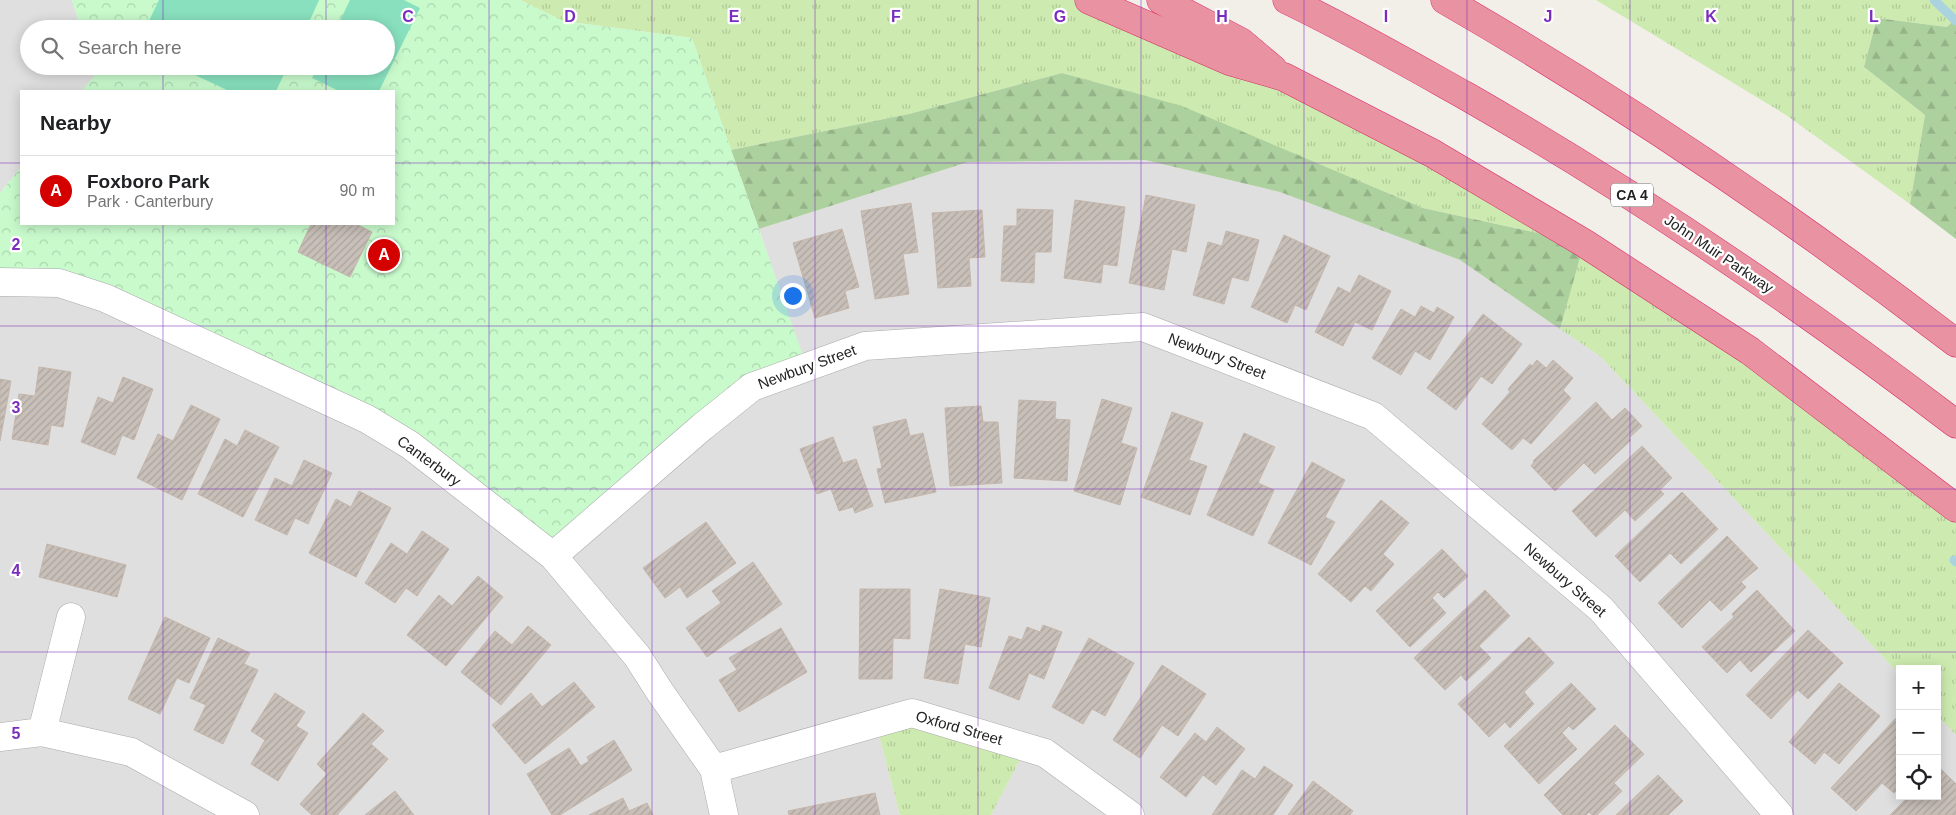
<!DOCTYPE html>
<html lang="en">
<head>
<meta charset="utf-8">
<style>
	:root { --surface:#fff; --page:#f2f2f2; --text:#202124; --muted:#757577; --line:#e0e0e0; --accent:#d40000 }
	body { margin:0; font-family:Arial,sans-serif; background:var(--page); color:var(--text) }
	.controls { position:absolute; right:15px; bottom:15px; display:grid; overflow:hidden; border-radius:0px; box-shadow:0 2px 12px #0003 }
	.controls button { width:45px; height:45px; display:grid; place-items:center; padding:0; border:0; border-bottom:1px solid var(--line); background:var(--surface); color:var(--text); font:25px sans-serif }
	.you { position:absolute; left:792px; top:295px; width:18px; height:18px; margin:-12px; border:4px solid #fff; border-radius:50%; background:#1a73e8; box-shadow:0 0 0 8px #1a73e833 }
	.badge { display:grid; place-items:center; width:32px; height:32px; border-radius:50%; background:var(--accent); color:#fff; font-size:16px; font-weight:700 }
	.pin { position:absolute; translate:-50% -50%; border:2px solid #fff; box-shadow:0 1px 5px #0006 }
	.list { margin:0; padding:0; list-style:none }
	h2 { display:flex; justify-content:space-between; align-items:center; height:65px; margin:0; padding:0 20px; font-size:21px }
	h2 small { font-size:16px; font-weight:400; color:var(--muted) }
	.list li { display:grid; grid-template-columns:32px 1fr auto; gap:15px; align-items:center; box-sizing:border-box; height:70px; padding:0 20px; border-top:1px solid var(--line) }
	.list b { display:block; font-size:19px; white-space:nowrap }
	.list p { margin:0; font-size:16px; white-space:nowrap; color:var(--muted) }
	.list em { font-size:16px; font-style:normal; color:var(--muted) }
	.icon { flex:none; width:28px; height:28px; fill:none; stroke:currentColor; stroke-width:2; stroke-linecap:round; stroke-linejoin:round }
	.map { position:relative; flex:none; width:1956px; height:815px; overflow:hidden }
	.search { position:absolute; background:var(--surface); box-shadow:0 2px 12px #0003; left:20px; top:20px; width:375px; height:55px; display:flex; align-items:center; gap:12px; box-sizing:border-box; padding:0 18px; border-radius:28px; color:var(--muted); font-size:19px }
	.panel { position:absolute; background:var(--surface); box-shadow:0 2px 12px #0003; left:20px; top:90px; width:375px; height:135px; border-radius:0px }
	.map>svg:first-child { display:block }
	.residential { fill:#e0dfdf }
	.grass { fill:url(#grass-tufts) }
	.forest { fill:url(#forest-firs) }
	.park { fill:url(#park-crowns) }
	.pitch { fill:#88e0be }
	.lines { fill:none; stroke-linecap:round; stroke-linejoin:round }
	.stream { stroke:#aad3df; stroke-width:9 }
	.building { fill:url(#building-hatch); stroke:#c4b6ab }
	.minor-casing { stroke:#a9a9a9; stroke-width:29 }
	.highway-casing { stroke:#dc2a67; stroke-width:29 }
	.minor { stroke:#fff; stroke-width:28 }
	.highway { stroke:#e892a2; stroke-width:28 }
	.grid { fill:none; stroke:#7b2cbf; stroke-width:1; stroke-opacity:0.55 }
	.labels { text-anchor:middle; stroke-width:4.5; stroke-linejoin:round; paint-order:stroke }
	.shield { fill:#fff; stroke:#646464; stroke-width:1 }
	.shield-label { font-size:14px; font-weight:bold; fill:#222 }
	.street-label { font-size:15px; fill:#222; stroke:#fff }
	.grid-label { font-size:16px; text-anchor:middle; font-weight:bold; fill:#7b2cbf; stroke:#fff; stroke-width:4.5; stroke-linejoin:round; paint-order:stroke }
</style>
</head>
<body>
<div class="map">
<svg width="1956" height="815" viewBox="0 0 1956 815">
	<defs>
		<pattern id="grass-tufts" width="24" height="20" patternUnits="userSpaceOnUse" patternTransform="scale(1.25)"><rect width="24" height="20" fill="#cdebb0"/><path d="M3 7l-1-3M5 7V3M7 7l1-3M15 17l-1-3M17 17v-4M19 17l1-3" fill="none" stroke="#b0c997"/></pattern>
		<pattern id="forest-firs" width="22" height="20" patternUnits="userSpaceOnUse" patternTransform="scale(1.25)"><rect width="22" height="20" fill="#add19e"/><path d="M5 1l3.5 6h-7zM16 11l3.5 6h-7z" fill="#95b388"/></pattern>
		<pattern id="park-crowns" width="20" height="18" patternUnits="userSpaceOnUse" patternTransform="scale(1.25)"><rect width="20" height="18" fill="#c8facc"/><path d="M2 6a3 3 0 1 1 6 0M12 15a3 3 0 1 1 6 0" fill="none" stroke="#acd6af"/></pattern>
		<pattern id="building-hatch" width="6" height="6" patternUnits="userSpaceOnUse" patternTransform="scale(1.25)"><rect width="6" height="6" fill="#c7bfb8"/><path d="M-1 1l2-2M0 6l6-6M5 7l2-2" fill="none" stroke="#aba49e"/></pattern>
	</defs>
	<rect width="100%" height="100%" fill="#f2efe9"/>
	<!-- residential -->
	<path class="residential" d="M0,0H72L81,29H29V66H93L96,74L82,91H21V167L0,193Z
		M1145,160L1280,192L1460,260L1600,356L1900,675V796H1937V715L1956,735V815H991L1026,748L876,724L900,815H0V282L702,427L806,367L759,229L968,162Z"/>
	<!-- grass -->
	<path class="grass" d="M520,0H1089L1229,61L1584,243L1956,508V735L1937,715V669H1900V675L1600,356L1560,329L1583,243L1423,208L1182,107L1062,73L909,114L731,150L692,38L563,21Z
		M1596,0H1956V18L1947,27L1877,18L1864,67L1925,115L1910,204L1786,115Z
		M912,713L1026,748L991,815H900L876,724Z"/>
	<!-- forest -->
	<path class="forest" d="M1877,18L1947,27L1956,18V239L1910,204L1925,115L1864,67Z
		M1062,73L1182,106L1423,208L1584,243L1560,329L1460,260L1280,192L1145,160L968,162L759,229L731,150L909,114Z"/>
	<!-- park -->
	<path class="park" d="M72,0H520L563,21L692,38L807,367L752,387L553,556L410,445L105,298L0,282V193L21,167V224H394V91H82L96,74L93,66H386V29H81Z"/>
	<!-- pitch -->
	<path class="pitch" d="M159,0H319L306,29H145Z
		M350,0H404L420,8L379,91H339L312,78L318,66H386V29H336Z
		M176,66H288L276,91H229Z"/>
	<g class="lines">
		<!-- stream -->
		<path class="stream" d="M1934,0L1956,21
			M1954,560L1956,562"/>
	</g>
	<!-- building -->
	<path class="building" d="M1146,195L1195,205L1186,252L1172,249L1164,290L1129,283Z
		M1075,200L1125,207L1117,266L1103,264L1101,283L1064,278Z
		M911,203L918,252L903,254L909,294L875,299L861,211Z
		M1017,209L1053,210L1051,252H1035L1034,283L1001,281L1004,226H1017Z
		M982,210L985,257L969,258L971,286L938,288L932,213Z
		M311,224H356L372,232L350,277L298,252Z
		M842,229L859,287L845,291L849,308L815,318L793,243Z
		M1226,231L1259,240L1248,281L1232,277L1224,304L1193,295L1208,242L1222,246Z
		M1284,235L1330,256L1306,310L1295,305L1287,323L1251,307Z
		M1359,275L1391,291L1372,330L1355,322L1343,346L1315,332L1338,287L1350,293Z
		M1421,306L1434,313L1437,307L1454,317L1430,360L1415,351L1401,375L1372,358L1401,309L1415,317Z
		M1483,314L1522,344L1492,384L1481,376L1456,410L1427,388Z
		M1537,360L1546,368L1553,360L1573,378L1563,390L1571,398L1531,444L1523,438L1512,450L1482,424L1510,392L1508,389L1530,364L1532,366Z
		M39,367L71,372L63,427L51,425L48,445L12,439L19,394L35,396Z
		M123,377L153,389L134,440L122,435L115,455L81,442L98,397L113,403Z
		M0,379L11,381L0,441Z
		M1102,399L1132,408L1121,443L1137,448L1120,505L1074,491Z
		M1019,400L1056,402L1055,419L1070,420L1067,481L1014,478Z
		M1596,402L1612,420L1625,408L1642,426L1629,438L1631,440L1595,474L1584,463L1555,491L1531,466L1534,462L1533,461Z
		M191,405L220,419L182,500L137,478L158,434L173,441Z
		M981,406L983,422H998L1002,483L950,486L945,408Z
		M1172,412L1203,423L1189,460L1207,466L1190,515L1141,497Z
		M906,419L910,436L923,433L936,492L885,503L877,469L882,468L873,427Z
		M245,430L279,447L243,517L198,494L225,439L237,446Z
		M1244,433L1275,447L1258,483L1274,490L1253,536L1207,515Z
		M833,437L843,463L856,459L873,506L855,513L853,507L839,511L831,489L817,494L800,449Z
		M1642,446L1672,478L1660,490L1664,494L1635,521L1625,510L1596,537L1572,511Z
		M304,460L332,473L308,524L295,518L287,535L255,520L275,478L292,486Z
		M1312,462L1345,480L1325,517L1335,522L1311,565L1268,543Z
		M359,491L391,508L356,577L309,553L336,499L351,507Z
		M1682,492L1718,529L1681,564L1670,553L1640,582L1615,556Z
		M1381,500L1409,523L1383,554L1394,564L1371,591L1365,586L1351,602L1318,574Z
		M706,522L736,563L687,598L680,587L665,598L643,568Z
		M422,531L449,549L417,596L406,588L395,603L365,583L391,543L407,554Z
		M1727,536L1758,568L1741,582L1746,587L1721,611L1710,600L1682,628L1658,603Z
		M47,544L126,565L117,597L39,577Z
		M1442,549L1468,576L1444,598L1438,592L1432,598L1446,613L1410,647L1376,611Z
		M753,562L782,604L707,657L686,628L721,603L712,591Z
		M478,576L503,597L446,666L407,635L439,595L452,606Z
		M860,589H910V639L893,638L892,679H859Z
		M940,589L990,598L981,647L965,644L958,684L924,678Z
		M1485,590L1510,616L1479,646L1491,658L1466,681L1461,675L1445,690L1414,658Z
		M1757,590L1795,631L1751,672L1740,660L1727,673L1702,647L1734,617L1732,614Z
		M165,617L210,638L189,683L177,678L160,714L128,699Z
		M1043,625L1062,632L1044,679L1029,673L1019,700L989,688L1009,636L1022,640L1027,627L1040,632Z
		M528,626L551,645L501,705L461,672L495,631L512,645Z
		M781,628L807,672L739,712L719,680L737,670L729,658Z
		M1808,630L1843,663L1808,699L1798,690L1771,719L1746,695Z
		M1529,637L1554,663L1524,692L1534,704L1510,728L1505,722L1489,737L1458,704Z
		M218,638L250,653L244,664L258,670L223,744L194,730L206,705L190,698Z
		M1089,638L1134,663L1105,716L1092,709L1083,724L1052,707Z
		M1162,665L1206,694L1178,736L1162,725L1140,758L1113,740Z
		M574,682L595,707L525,764L492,725L531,693L542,707Z
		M1571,683L1596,709L1573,730L1569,726L1562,733L1577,749L1539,784L1504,746Z
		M1839,683L1880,716L1839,764L1824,752L1815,764L1789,742Z
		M275,693L305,712L296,726L308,733L278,781L251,764L265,740L251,731Z
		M363,713L384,731L371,744L388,759L337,815H312L300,804L327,774L317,764Z
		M1896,718L1900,722V787L1894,793L1882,783L1856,811L1831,788Z
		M1615,725L1644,754L1614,783L1622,791L1597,815H1592L1589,812L1586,815H1563L1544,795Z
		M1217,727L1245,749L1216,785L1203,775L1186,797L1160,777L1195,733L1206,742Z
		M614,740L632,770L560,815H552L527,774L569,748L581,766L589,761L587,757Z
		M1264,766L1293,785L1273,815H1212L1242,770L1255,779Z
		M1938,766L1956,784V815H1890L1909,796H1937Z
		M1658,775L1683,801L1668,815H1616Z
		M1313,781L1353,811L1350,815H1288Z
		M395,791L414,815H365Z
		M875,793L880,815H789L788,811Z
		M623,798L629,811L647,803L653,815H589Z"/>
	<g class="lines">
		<defs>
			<path id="minor" d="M0,282L59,283L105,298L367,419L410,445L553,556L637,656L660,692L714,769L724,815
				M553,556L702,427L752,387L865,346L1143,327L1373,416L1601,609L1779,815
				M42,732L71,617
				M0,737L42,732L131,752L245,815
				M714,769L912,713L1045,753L1130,815"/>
			<path id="highway" d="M1089,0L1229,61L1284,77L1432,153L1584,243L1750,351L1956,508
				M1161,0L1241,42L1273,69
				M1287,0C1348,29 1407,63 1466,96C1637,194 1799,304 1956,424
				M1445,0C1622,102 1793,218 1956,343"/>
		</defs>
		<!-- minor casing -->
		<use href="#minor" class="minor-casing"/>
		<!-- highway casing -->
		<use href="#highway" class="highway-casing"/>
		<!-- minor -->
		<use href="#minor" class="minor"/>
		<!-- highway -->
		<use href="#highway" class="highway"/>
	</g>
	<!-- grid -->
	<path class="grid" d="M163,0V29M326,0V29M489,0V815M652,0V815M815,0V815M978,0V815M1141,0V815M1304,0V815M1467,0V815M1630,0V815M1793,0V815M163,66V91M326,66V91M0,163H21M394,163H1956M163,224V815M326,224V815M0,326H1956M0,489H1956M0,652H1956"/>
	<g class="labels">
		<!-- shield labels -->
		<rect class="shield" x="1611" y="183.5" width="42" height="23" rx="4"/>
		<g class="shield-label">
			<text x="1632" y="200">CA 4</text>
		</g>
		<!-- street labels -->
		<g class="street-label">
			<text transform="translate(1719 254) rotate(34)" y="5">John Muir Parkway</text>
			<text transform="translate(1217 356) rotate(21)" y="5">Newbury Street</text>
			<text transform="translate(807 367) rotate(-20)" y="5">Newbury Street</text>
			<text transform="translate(429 461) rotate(36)" y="5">Canterbury</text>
			<text transform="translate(1565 580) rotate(41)" y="5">Newbury Street</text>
			<text transform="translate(959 728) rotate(16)" y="5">Oxford Street</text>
		</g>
	</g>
	<g class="grid-label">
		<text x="408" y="22">C</text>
		<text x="570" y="22">D</text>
		<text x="734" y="22">E</text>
		<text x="896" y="22">F</text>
		<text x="1060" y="22">G</text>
		<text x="1222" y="22">H</text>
		<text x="1386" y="22">I</text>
		<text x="1548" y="22">J</text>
		<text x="1711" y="22">K</text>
		<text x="1874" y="22">L</text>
		<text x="16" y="250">2</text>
		<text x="16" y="413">3</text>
		<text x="16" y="576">4</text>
		<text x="16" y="739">5</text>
	</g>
</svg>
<div class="controls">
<button>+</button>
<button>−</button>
<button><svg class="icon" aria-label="locate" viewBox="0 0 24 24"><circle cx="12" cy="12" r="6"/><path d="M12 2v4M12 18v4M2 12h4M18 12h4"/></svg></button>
</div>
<div class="you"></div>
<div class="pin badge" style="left:384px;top:255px">A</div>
<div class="search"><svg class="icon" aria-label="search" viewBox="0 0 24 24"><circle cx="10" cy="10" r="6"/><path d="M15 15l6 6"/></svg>Search here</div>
<section class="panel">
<h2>Nearby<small></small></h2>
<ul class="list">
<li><span class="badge">A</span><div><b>Foxboro Park</b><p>Park · Canterbury</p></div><em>90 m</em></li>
</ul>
</section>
</div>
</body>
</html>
